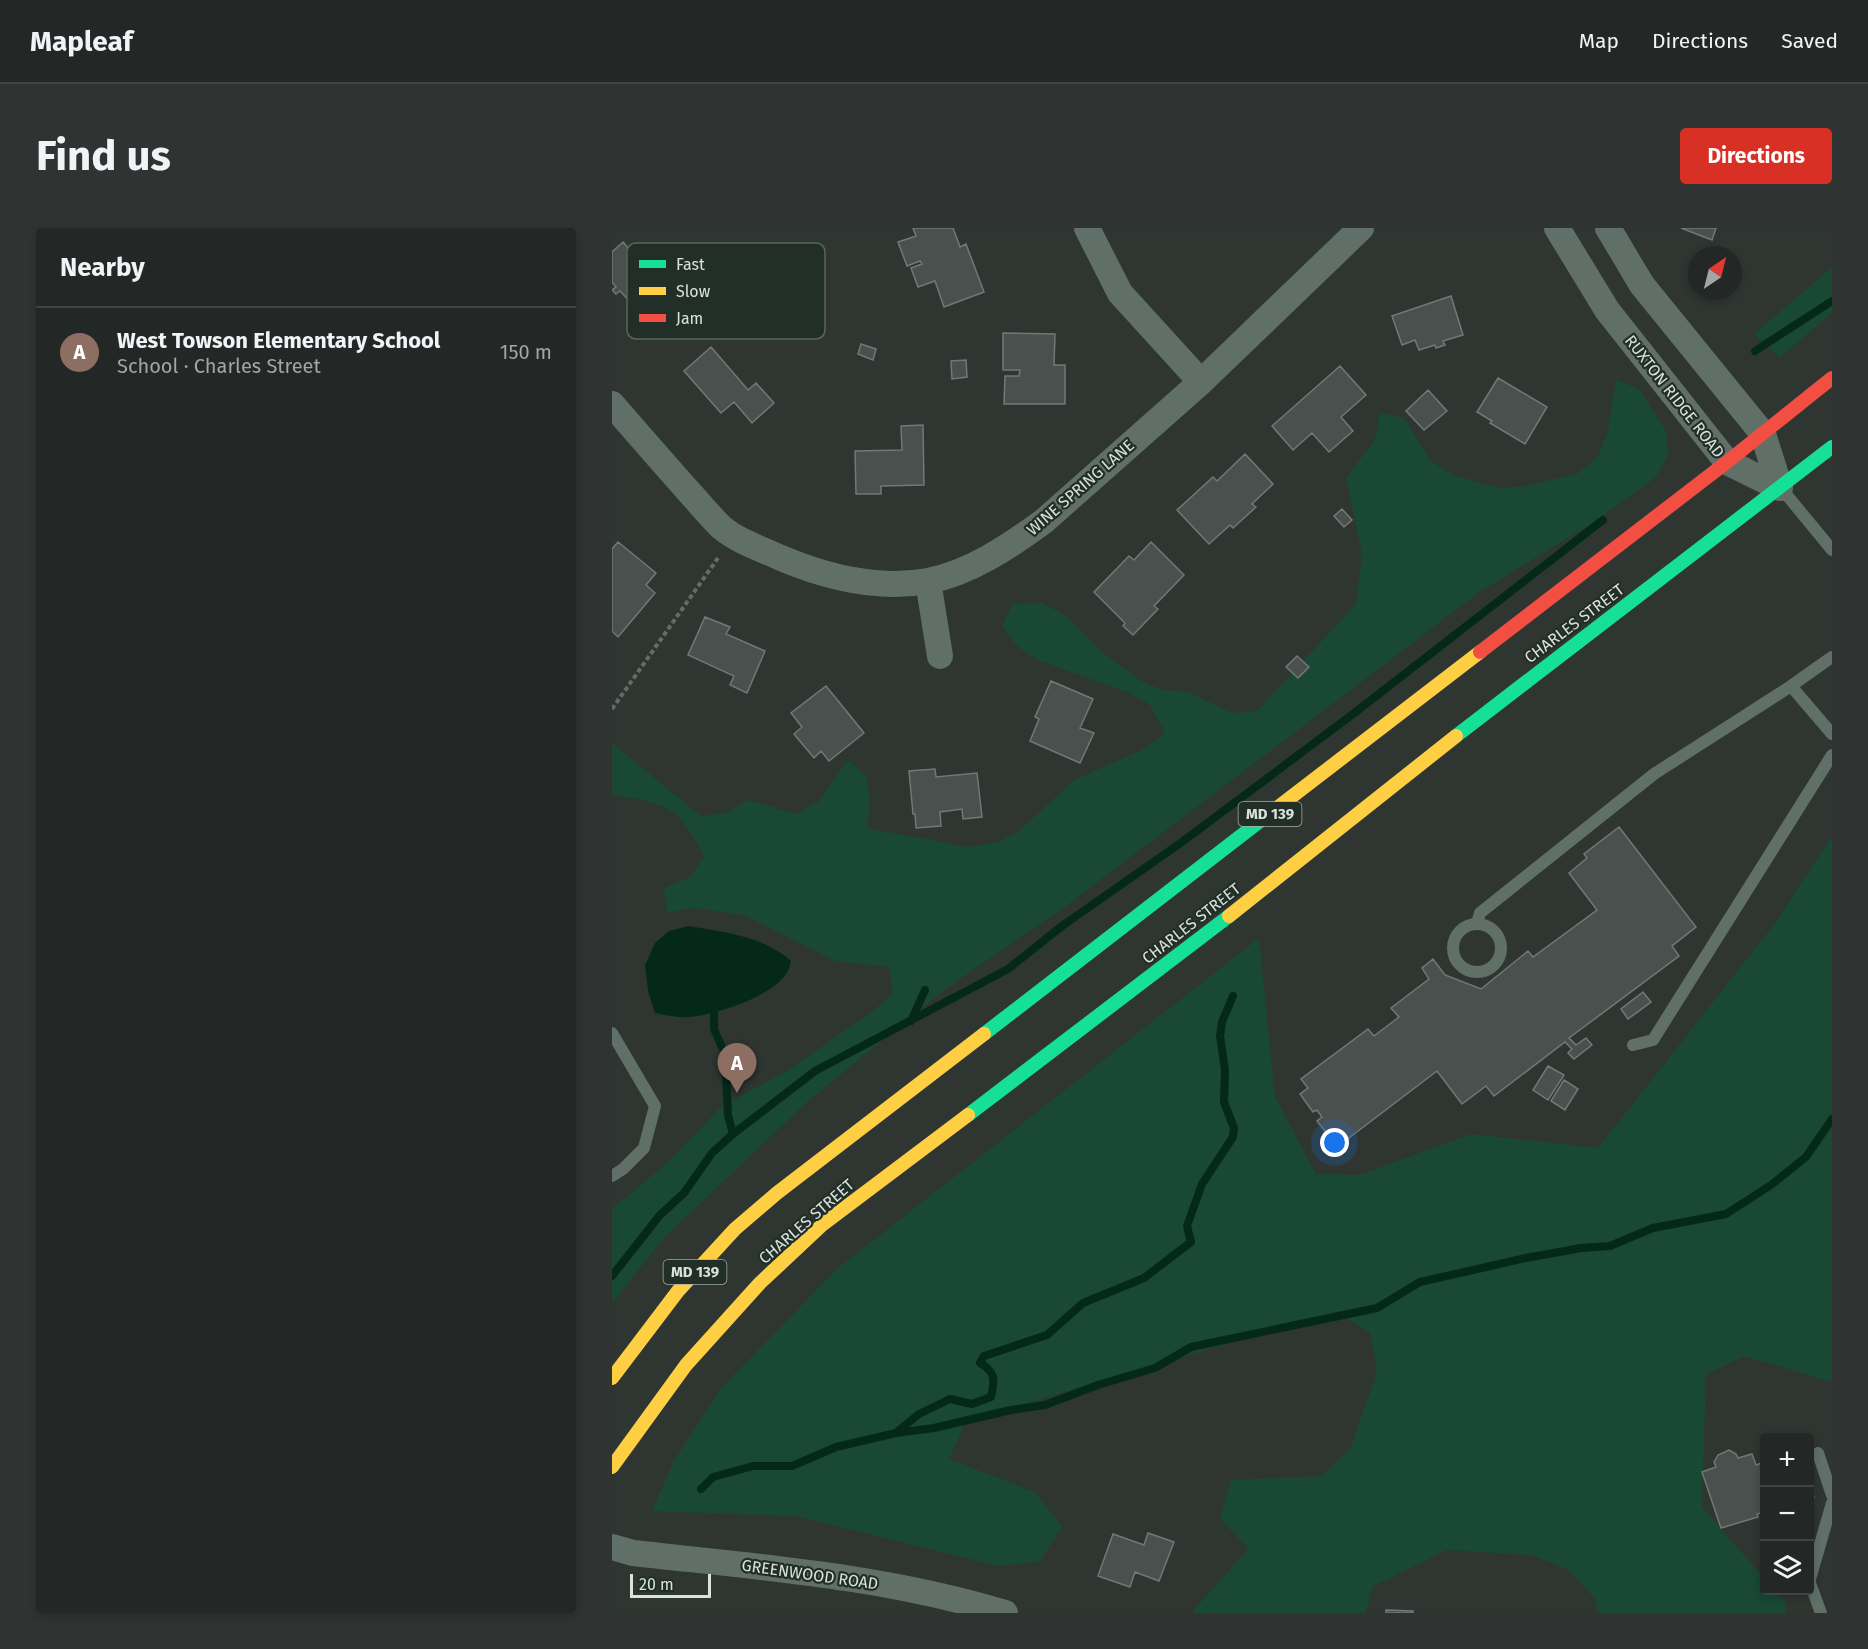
<!DOCTYPE html>
<html lang="en">
<head>
<meta charset="utf-8">
<style>
	:root { --surface:#232826; --page:#2f3432; --text:#f1f3f6; --muted:#a3a6a7; --line:#404443; --accent:#d93025 }
	body { margin:0; font-family:"Fira Sans",sans-serif; background:var(--page); color:var(--text) }
	.controls { position:absolute; right:18px; bottom:18px; display:grid; overflow:hidden; border-radius:6px; box-shadow:0 3px 9px #0003 }
	.controls button { width:54px; height:54px; display:grid; place-items:center; padding:0; border:0; border-bottom:2px solid var(--line); background:var(--surface); color:var(--text); font:30px sans-serif }
	.compass { position:absolute; left:1076px; top:18px; width:54px; height:54px; border-radius:50%; background:var(--surface); box-shadow:0 3px 9px #0003; rotate:35deg }
	.scale { position:absolute; left:18px; bottom:15px; width:81px; box-sizing:border-box; padding-left:6px; border:3px solid #dae2de; border-top:0; font-size:16px; line-height:21px; white-space:nowrap; color:#dae2de; -webkit-text-stroke:4px #222f28; paint-order:stroke }
	.you { position:absolute; left:723px; top:915px; width:21px; height:21px; margin:-15px; border:4px solid #fff; border-radius:50%; background:#1a73e8; box-shadow:0 0 0 9px #1a73e833 }
	.badge { display:grid; place-items:center; width:39px; height:39px; border-radius:50%; background:var(--accent); color:#fff; font-size:20px; font-weight:700 }
	.pin { position:absolute; translate:-50% -50px; filter:drop-shadow(0 2px 3px #0008) }
	.pin::after { content:''; position:absolute; top:32px; width:21px; height:18px; background:inherit; clip-path:polygon(0 0,100% 0,50% 100%) }
	.list { margin:0; padding:0; list-style:none }
	h2 { display:flex; justify-content:space-between; align-items:center; height:78px; margin:0; padding:0 24px; font-size:26px }
	h2 small { font-size:20px; font-weight:400; color:var(--muted) }
	.list li { display:grid; grid-template-columns:39px 1fr auto; gap:18px; align-items:center; box-sizing:border-box; height:90px; padding:0 24px; border-top:2px solid var(--line) }
	.list b { display:block; font-size:22px; white-space:nowrap }
	.list p { margin:0; font-size:20px; white-space:nowrap; color:var(--muted) }
	.list em { font-size:20px; font-style:normal; color:var(--muted) }
	.icon { flex:none; width:33px; height:33px; fill:none; stroke:currentColor; stroke-width:2; stroke-linecap:round; stroke-linejoin:round }
	.map { position:relative; flex:none; width:1220px; height:1385px; overflow:hidden; border-radius:6px }
	header { display:flex; align-items:center; gap:36px; box-sizing:border-box; height:84px; padding:0 30px; background:var(--surface); border-bottom:2px solid var(--line) }
	header strong { font-size:28px }
	nav { display:flex; gap:33px; margin-inline-start:auto; font-size:21px }
	.intro { display:flex; align-items:center; justify-content:space-between; box-sizing:border-box; height:144px; padding:0 36px }
	h1 { margin:0; font-size:42px }
	.button { padding:15px 27px; border-radius:6px; background:var(--accent); color:#fff; font-size:21px; font-weight:700 }
	main { display:flex; gap:36px; padding:0 36px }
	aside { flex:1; background:var(--surface); border-radius:6px; box-shadow:0 3px 9px #0003 }
	.map>svg:first-child { display:block }
	.green { fill:#194834 }
	.water { fill:#042919 }
	.lines { fill:none; stroke-linecap:round; stroke-linejoin:round }
	.stream { stroke:#042919; stroke-width:8 }
	.building { fill:#4a504d; stroke:#727875; stroke-width:1.5 }
	.path { stroke:#626d68; stroke-width:4; stroke-dasharray:4.5 3; stroke-linecap:butt }
	.lane { stroke:#607068; stroke-width:12 }
	.street { stroke:#607068; stroke-width:26 }
	.fast { stroke:#16e098; stroke-width:14 }
	.slow { stroke:#ffcf43; stroke-width:14 }
	.jam { stroke:#f24e42; stroke-width:14 }
	.labels { text-anchor:middle; stroke-width:4.5; stroke-linejoin:round; paint-order:stroke }
	.shield { fill:#222f28; stroke:#a3aca7; stroke-width:1.5 }
	.shield-label { font-size:15px; font-weight:bold; fill:#dae2de }
	.street-label { font-size:16px; fill:#dae2de; stroke:#222f28 }
	.key { fill:#222f28; stroke:#59655f; stroke-width:1.5 }
	.key-label { font-size:16px; fill:#dae2de }
</style>
</head>
<body>
<header>
<strong>Mapleaf</strong>
<nav><a>Map</a><a>Directions</a><a>Saved</a></nav>
</header>
<div class="intro"><h1>Find us</h1><a class="button">Directions</a></div>
<main>
<aside>
<h2>Nearby<small></small></h2>
<ul class="list">
<li><span class="badge" style="background:#8d6e63">A</span><div><b>West Towson Elementary School</b><p>School · Charles Street</p></div><em>150 m</em></li>
</ul>
</aside>
<div class="map">
<svg width="1220" height="1385" viewBox="0 0 1220 1385">
	<rect width="100%" height="100%" fill="#2f3632"/>
	<!-- green -->
	<path class="green" d="M1220,39V85L1167,130L1142,106Z
		M1004,152L1027,161L1054,203L1056,227L1044,249L982,294L869,363L454,678L332,762L195,874L53,1009L0,1075V981L56,934L110,878L178,841L262,782L281,765L277,739L223,733L132,687L81,680L55,685L52,660L77,650L92,629C67,578 54,575 0,567V515L89,588L114,585L137,572L184,586L207,573L236,532L255,549L258,575L255,600L356,619L383,615L406,604L462,552L534,520L553,504L537,476L515,464L428,433L407,420L390,399L400,376L429,375L452,386L489,423L529,453L552,462L576,464L620,485L645,483L744,376L750,326L734,250L764,210L767,185L792,190L819,233L841,247L888,260L913,258L965,246L986,229L996,203Z
		M1220,608V1154L1132,1128L1094,1147L1090,1279L1152,1350V1362L1164,1363L1174,1375L1173,1385H985L984,1372L957,1342L920,1327L835,1322L761,1358L753,1385H582V1382L636,1321L608,1290L619,1252L710,1248L738,1221L765,1144L758,1105L726,1083L354,1193L337,1231L423,1264L450,1299L428,1333L387,1338L183,1288L40,1283L61,1234L111,1158L226,1040L647,710L663,869L704,946L747,947L859,906L986,920L1163,695Z"/>
	<!-- water -->
	<path class="water" d="M76,698C111,704 152,708 179,733C178,737 177,743 174,746C159,769 103,787 76,789C66,790 54,787 43,785L36,763L33,737L43,715L57,703Z"/>
	<g class="lines">
		<!-- stream -->
		<path class="stream" d="M1143,123L1220,73
			M102,785V801L113,826L116,887L121,906
			M299,793L313,762
			M0,1048L48,987L72,965L100,925L121,906L203,843L396,741L450,698L570,614L741,486L991,292
			M286,1203L307,1186L338,1171L360,1176L379,1169C383,1152 384,1144 368,1135L372,1128L435,1107L471,1075L532,1050L579,1014L575,998L590,956L621,909L622,900L612,874L613,842L608,808L610,794L621,768
			M89,1261L101,1249L141,1238H180L224,1219L284,1205L322,1200L399,1182L433,1177L486,1157L543,1140L579,1119L765,1080L808,1054L914,1030L969,1020L998,1018L1041,1000L1114,986L1159,957L1194,929L1220,891"/>
	</g>
	<!-- building -->
	<path class="building" d="M301,0H341L348,19L354,16L372,64L332,79L323,53L306,59L299,40L310,36L308,33L295,38L286,14L304,8Z
		M1069,0H1104L1100,12Z
		M11,14L48,57L23,79L8,63L4,66L0,62L4,59L0,54V24Z
		M839,68L851,107L831,113L833,117L824,120L823,117L807,122L803,112L790,117L780,88Z
		M391,105L443,106L442,137H453V176H392L393,148H407L408,142H391Z
		M249,116L264,121L261,132L246,126Z
		M99,119L136,162L144,155L162,175L140,195L122,174L109,185L72,143Z
		M354,132L355,149L340,151L339,133Z
		M728,138L754,167L729,189L741,203L717,224L700,205L681,222L660,198Z
		M886,150L935,179L913,216L878,195L880,193L865,184Z
		M816,162L835,183L812,202L794,183Z
		M311,197L312,257L269,258V266H244L243,223L290,222L289,198Z
		M633,226L661,256L640,276L644,279L621,300L618,297L597,316L565,282L601,249L605,253Z
		M730,281L740,292L732,299L722,288Z
		M6,314L44,345L34,357L43,365L6,409L0,403V321Z
		M539,314L572,347L542,378L546,381L521,407L511,398L513,395L482,364L517,328L522,332Z
		M93,389L118,399L114,406L153,423L135,465L118,457L122,448L76,427Z
		M685,428L697,439L686,450L674,439Z
		M439,453L481,471L468,500L482,505L468,535L418,513L427,491L423,489Z
		M214,458L252,505L217,533L209,523L202,530L182,506L190,499L179,485Z
		M323,541L324,549L365,545L370,589L351,591L350,581L328,584L329,598L304,600L303,586H301L297,543Z
		M1007,599L1084,699L1060,718L1067,728L957,810L964,817L974,810L980,817L962,831L956,825L960,821L953,814L882,868L874,858L850,876L825,843L725,919L705,893L710,889L705,882L701,884L688,866L696,860L689,851L756,801L762,808L787,789L779,780L817,751L810,740L821,731L833,747L869,761L916,723L921,729L985,682L957,645L975,630L972,626Z
		M1031,764L1039,774L1016,791L1009,781Z
		M936,838L952,847L936,872L921,862Z
		M952,852L966,861L953,882L939,873Z
		M1117,1222L1124,1226L1126,1230L1140,1226L1144,1237L1152,1234V1284L1145,1286L1146,1289L1109,1300L1090,1244L1104,1239L1102,1234L1106,1227Z
		M1198,1256L1202,1269L1198,1271Z
		M536,1305L562,1314L547,1353L523,1344L518,1359L486,1348L501,1306L532,1317Z
		M774,1382L801,1383V1385H774Z"/>
	<g class="lines">
		<!-- path -->
		<path class="path" d="M0,481L106,330"/>
		<!-- lane -->
		<path class="lane" d="M1169,260L1220,322
			M1179,458L1220,506
			M865,695L868,685L1042,546L1179,458L1220,429
			M841 720a24 24 0 1 1 48 0a24 24 0 1 1-48 0Z
			M0,805L43,878L32,920L11,941L0,948
			M1021,817L1041,812L1220,527
			M1206,1225L1220,1267
			M1198,1351L1220,1275
			M1198,1355L1209,1385"/>
		<!-- street -->
		<path class="street" d="M475,0L508,65L589,154
			M945,0L995,82L1115,234L1168,260
			M996,0L1030,57L1151,206L1168,260
			M0,176C26,206 52,236 78,265C88,276 98,288 109,299C125,313 150,321 169,330C214,349 266,362 316,353C358,345 398,318 432,293L589,154L749,0
			M316,353L328,428
			M0,1319L21,1325C146,1339 272,1348 393,1385"/>
		<!-- fast -->
		<path class="fast" d="M844,508L1220,219
			M372,806L652,590
			M356,887L617,688"/>
		<!-- slow -->
		<path class="slow" d="M652,590L868,424
			M617,688L844,508
			M0,1150L66,1063L123,1001L165,965L372,806
			M0,1239L74,1137L148,1055L210,997L356,887"/>
		<!-- jam -->
		<path class="jam" d="M868,424L1115,234L1220,150"/>
	</g>
	<g class="labels">
		<!-- shield labels -->
		<g class="shield">
			<rect x="626.5" y="574" width="63" height="24" rx="4.5"/>
			<rect x="51.5" y="1032" width="63" height="24" rx="4.5"/>
		</g>
		<g class="shield-label">
			<text x="658" y="591">MD 139</text>
			<text x="83" y="1049">MD 139</text>
		</g>
		<!-- street labels -->
		<g class="street-label">
			<text transform="translate(1063 168) rotate(52)" y="6">RUXTON RIDGE ROAD</text>
			<text transform="translate(468 259) rotate(-41)" y="6">WINE SPRING LANE</text>
			<text transform="translate(962 395) rotate(-37)" y="6">CHARLES STREET</text>
			<text transform="translate(579 695) rotate(-38)" y="6">CHARLES STREET</text>
			<text transform="translate(194 993) rotate(-41)" y="6">CHARLES STREET</text>
			<text transform="translate(198 1346) rotate(8)" y="6">GREENWOOD ROAD</text>
		</g>
	</g>
	<!-- legend -->
	<rect x="15" y="15" width="198" height="96" rx="9" class="key"/>
	<rect x="27" y="32" width="27" height="8" fill="#16e098"/>
	<rect x="27" y="59" width="27" height="8" fill="#ffcf43"/>
	<rect x="27" y="86" width="27" height="8" fill="#f24e42"/>
	<g class="key-label">
		<text x="64" y="42">Fast</text>
		<text x="64" y="69">Slow</text>
		<text x="64" y="96">Jam</text>
	</g>
</svg>
<div class="controls">
<button>+</button>
<button>−</button>
<button><svg class="icon" aria-label="layers" viewBox="0 0 24 24"><path d="M12 4l9 5-9 5-9-5zM3 14l9 5 9-5"/></svg></button>
</div>
<svg class="compass" viewBox="-18 -18 36 36"><path d="M0-13l5 13h-10z" fill="#e53935"/><path d="M0 13l5-13h-10z" fill="#a3a6a7"/></svg>
<div class="scale">20 m</div>
<div class="you"></div>
<div class="pin badge" style="left:125px;top:865px;background:#8d6e63">A</div>
</div>
</main>
</body>
</html>
